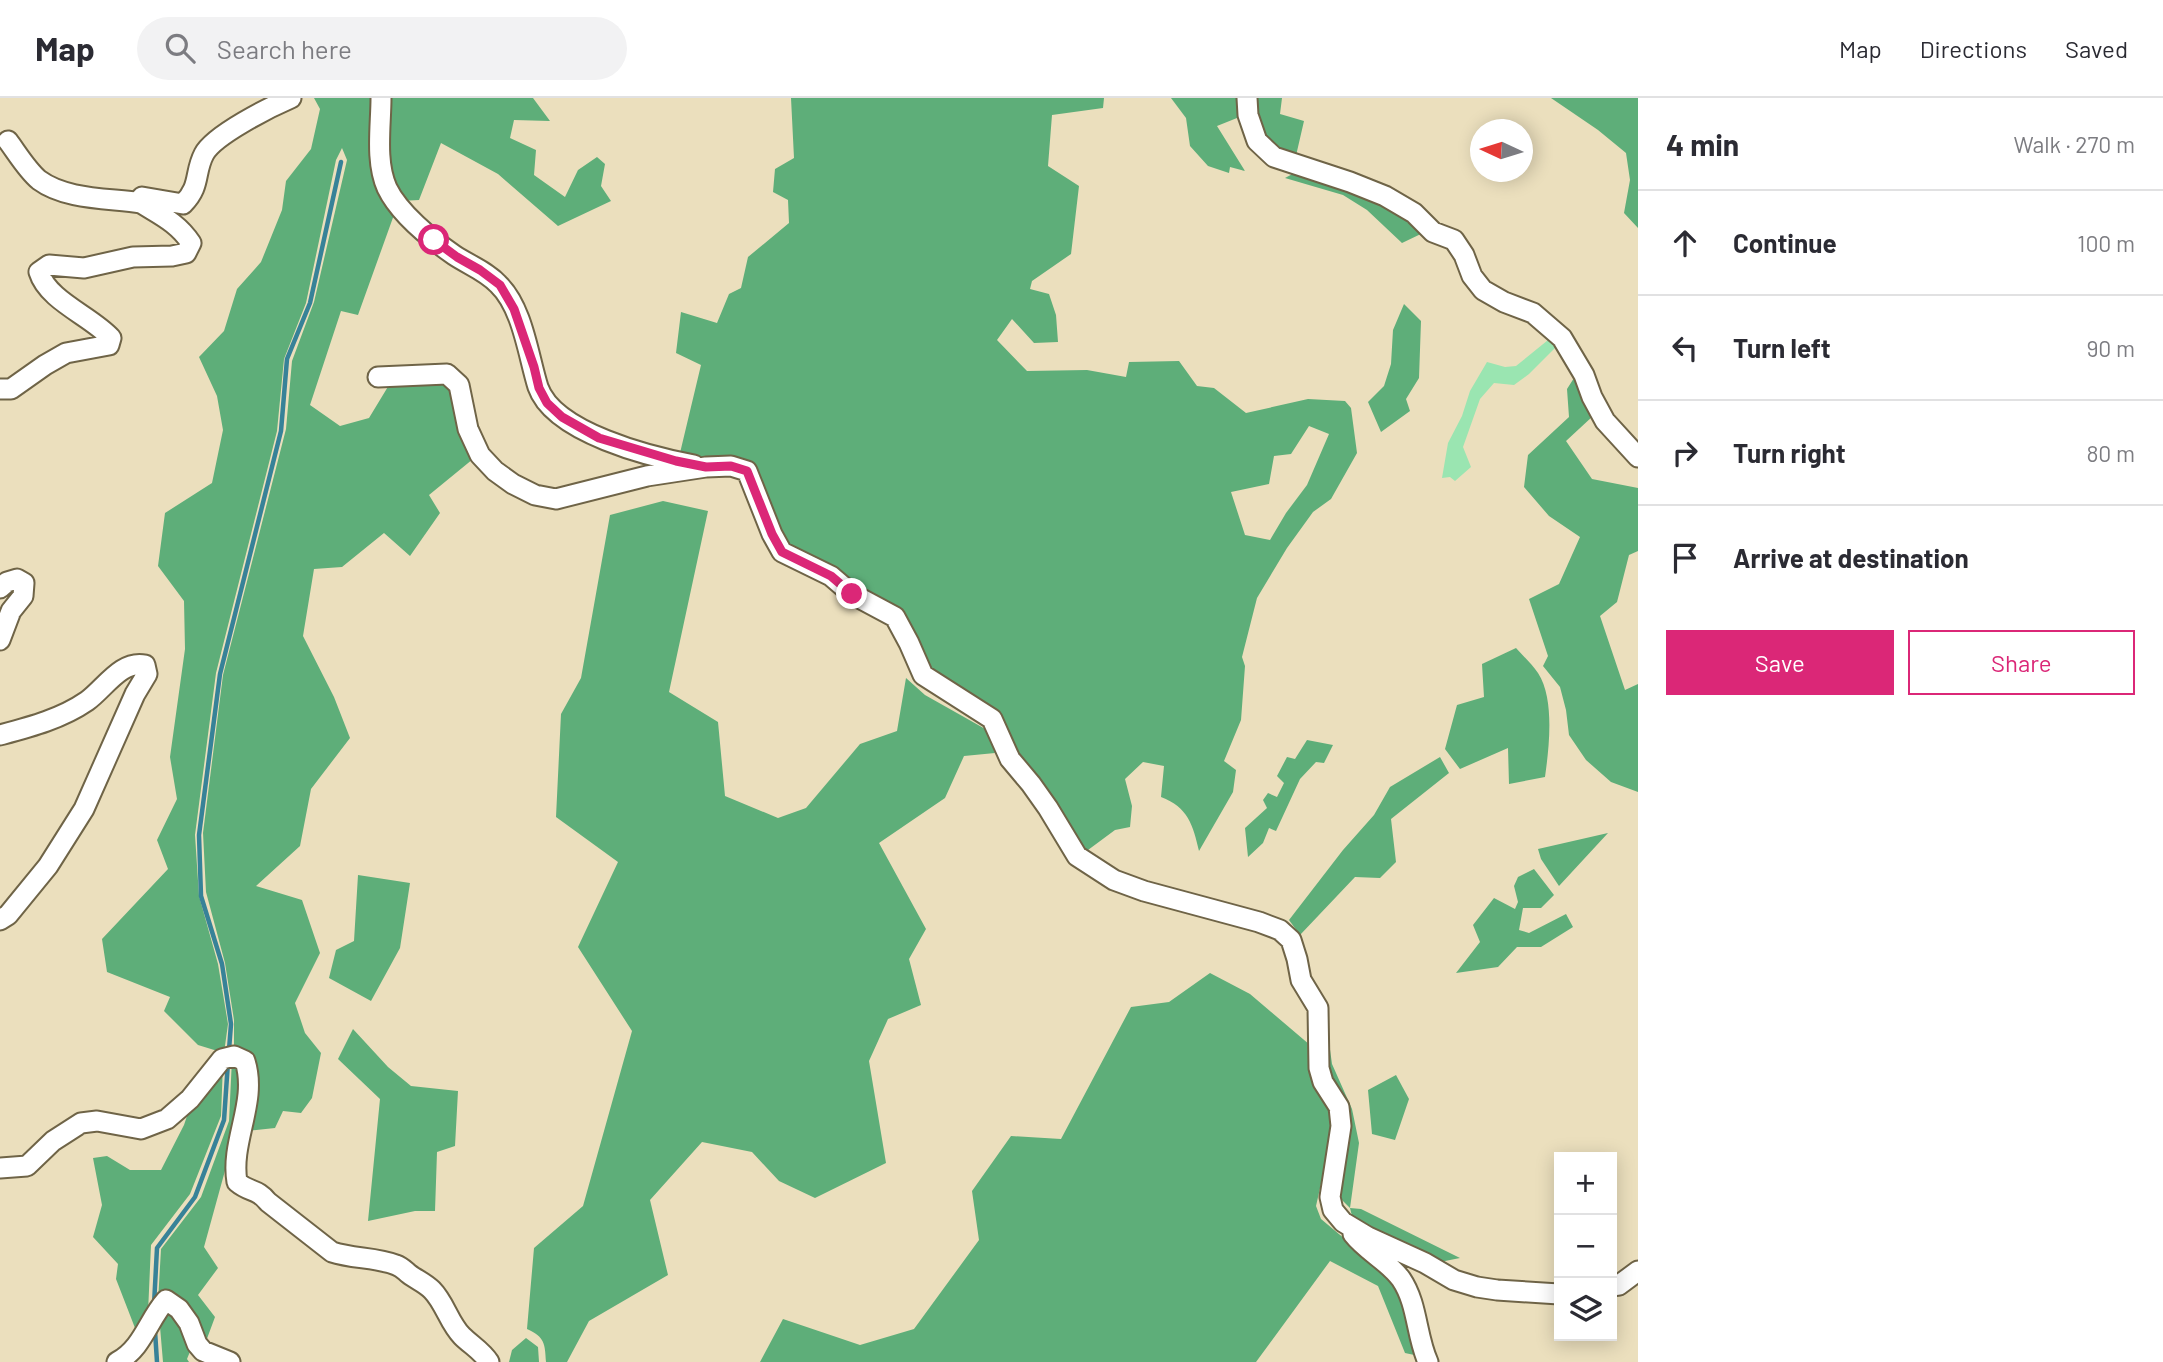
<!DOCTYPE html>
<html lang="en">
<head>
<meta charset="utf-8">
<style>
	:root { --surface:#fff; --page:#f2f2f3; --text:#2b2b33; --muted:#7c7c81; --line:#e1e1e2; --accent:#db2777 }
	body { margin:0; font-family:Barlow,sans-serif; background:var(--page); color:var(--text) }
	.controls { position:absolute; right:21px; bottom:21px; display:grid; overflow:hidden; border-radius:0px; box-shadow:0 4px 18px #0003 }
	.controls button { width:63px; height:63px; display:grid; place-items:center; padding:0; border:0; border-bottom:2px solid var(--line); background:var(--surface); color:var(--text); font:35px sans-serif }
	.compass { position:absolute; left:1470px; top:21px; width:63px; height:63px; border-radius:50%; background:var(--surface); box-shadow:0 4px 18px #0003; rotate:274deg }
	.stop { position:absolute; width:21px; height:21px; margin:-16px; border:5px solid #db2777; border-radius:50%; background:#fff }
	.stop.end { background:#db2777; border-color:#fff; box-shadow:0 2px 7px #0008 }
	.list { margin:0; padding:0; list-style:none }
	h2 { display:flex; justify-content:space-between; align-items:center; height:91px; margin:0; padding:0 28px; font-size:30px }
	h2 small { font-size:23px; font-weight:400; color:var(--muted) }
	.list li { display:grid; grid-template-columns:46px 1fr auto; gap:21px; align-items:center; box-sizing:border-box; height:105px; padding:0 28px; border-top:2px solid var(--line) }
	.list b { display:block; font-size:26px; white-space:nowrap }
	.list em { font-size:23px; font-style:normal; color:var(--muted) }
	.actions { display:flex; gap:14px; padding:21px 28px }
	.actions a { flex:1; padding:16px 0; border:2px solid var(--accent); border-radius:0px; text-align:center; font-size:24px; color:var(--accent) }
	.actions .main { background:var(--accent); color:#fff }
	.icon { flex:none; width:38px; height:38px; fill:none; stroke:currentColor; stroke-width:2; stroke-linecap:round; stroke-linejoin:round }
	.map { position:relative; flex:none; width:1638px; height:1264px; overflow:hidden }
	header { display:flex; align-items:center; gap:42px; box-sizing:border-box; height:98px; padding:0 35px; background:var(--surface); border-bottom:2px solid var(--line) }
	header strong { font-size:33px }
	nav { display:flex; gap:38px; margin-inline-start:auto; font-size:24px }
	.search { width:490px; height:63px; background:var(--page); display:flex; align-items:center; gap:18px; box-sizing:border-box; padding:0 24px; border-radius:38px; color:var(--muted); font-size:26px }
	main { display:flex }
	aside { flex:1; background:var(--surface) }
	.map>svg:first-child { display:block }
	.green { fill:#9ae5b1 }
	.forest { fill:#5eae79; fill-rule:evenodd }
	.lines { fill:none; stroke-linecap:round; stroke-linejoin:round }
	.stream { stroke:#378298; stroke-width:4.5 }
	.minor-casing { stroke:#6f6447; stroke-width:23 }
	.minor { stroke:#fff; stroke-width:19 }
	.route { stroke:#db2777; stroke-width:9 }
</style>
</head>
<body>
<header>
<strong>Map</strong>
<div class="search"><svg class="icon" aria-label="search" viewBox="0 0 24 24"><circle cx="10" cy="10" r="6"/><path d="M15 15l6 6"/></svg>Search here</div>
<nav><a>Map</a><a>Directions</a><a>Saved</a></nav>
</header>
<main>
<div class="map">
<svg width="1638" height="1264" viewBox="0 0 1638 1264">
	<rect width="100%" height="100%" fill="#ebdfbd"/>
	<!-- green -->
	<path class="green" d="M1553,238L1560,245L1529,276L1514,287L1494,285L1480,301L1463,349L1471,369L1455,383L1450,379L1442,380L1448,345L1462,318L1470,293L1487,264L1505,269L1516,268Z"/>
	<!-- forest -->
	<path class="forest" d="M314,0H376L395,114L358,217L341,213L310,307L340,328L369,320L389,287L446,282L453,292L473,361L429,397L440,415L410,458L384,435L342,469L314,471L303,538L334,599L350,640L311,691L300,748L256,788L302,802L320,855L295,905L305,935L321,955L312,1000L301,1015L283,1013L275,1030L246,1033L253,1003L234,950V922L225,865L206,794L203,735L223,577L286,331L292,263L314,204L347,62L342,50L336,62L306,205L284,261L277,333L216,575L195,737L199,798L218,866L228,926L224,955L198,947L164,913L170,899L107,874L102,841L168,771L157,742L177,701L170,659L185,551L184,503L158,468L165,415L212,385L223,332L217,298L199,259L224,233L237,191L261,164L282,112L286,83L311,51L320,11Z
		M384,0H533L550,23L514,22L510,40L536,52L534,77L565,99L578,72L597,59L605,66L601,88L611,103L558,128L498,76L441,45L419,102L400,103L389,84Z
		M791,0H1104L1103,10L1052,17L1048,68L1079,88L1071,156L1032,183L1030,191L1049,196L1056,217L1058,244L1034,245L1012,221L997,242L1027,273L1087,272L1126,279L1129,264L1179,263L1197,288L1214,290L1246,315L1308,301L1345,303L1351,310L1357,355L1331,401L1313,414L1287,450L1257,500L1242,559L1245,568L1241,622L1224,663L1236,672L1233,694L1199,753C1193,727 1188,709 1161,699L1164,668L1143,664L1125,681L1132,708L1130,729L1115,732L1088,752L1095,766L1005,637L926,573L913,544L784,450L758,385L680,355L701,267L676,255L681,214L717,225L729,196L741,190L748,159L789,125L788,102L773,94L775,71L794,60ZM1309,328L1329,336L1307,387L1286,415L1270,442L1245,437L1231,394L1269,386L1274,358L1291,356Z
		M1171,0H1239L1242,18L1217,28L1245,73L1230,69L1229,75L1208,68L1190,48L1186,20Z
		M1252,0H1282L1280,16L1304,23L1295,62L1262,39Z
		M1551,0H1638V130L1624,115L1630,82L1626,55L1598,32Z
		M1300,72L1385,103L1425,134L1402,145L1367,112L1343,97L1285,80Z
		M1404,206L1421,223L1419,280L1406,301L1410,313L1381,334L1368,304L1384,288L1391,266L1393,232Z
		M1574,280L1593,318L1566,343L1592,381L1638,390V453L1629,457L1617,504L1600,518L1625,592L1638,586V694L1611,684L1586,662L1569,637L1566,612L1560,589L1543,568L1548,558L1529,501L1559,486L1580,439L1549,418L1524,389L1528,357L1569,319L1567,291Z
		M663,403L708,413L669,594L718,624L725,698L778,720L806,710L860,646L897,633L906,580L925,597L987,632L995,655L964,658L945,700L879,745L926,831L909,861L921,907L888,921L869,963L886,1065L815,1100L779,1083L752,1054L702,1044L650,1102L668,1177L589,1223L567,1264H546C545,1246 545,1239 527,1231L534,1150L583,1108L632,933L578,849L618,764L556,719L561,616L581,580L610,417Z
		M1516,550C1523,558 1532,566 1538,575C1555,601 1549,650 1545,679L1509,686L1508,650L1460,671L1445,651L1457,607L1484,599L1482,566Z
		M1307,642L1333,647L1324,665L1316,664L1300,681L1276,733L1269,730L1263,745L1248,759L1245,730L1267,710L1263,702L1268,695L1277,699L1284,685L1277,678L1287,659L1295,661Z
		M1440,659L1449,675L1391,721L1396,764L1380,780L1355,779L1300,837L1289,822L1343,752L1374,717L1390,689Z
		M1608,735L1559,788L1541,761L1538,751Z
		M1534,771L1554,797L1541,810H1523L1519,832L1529,835L1566,816L1573,829L1541,849H1517L1498,869L1456,875L1480,844L1473,827L1494,800L1515,811L1518,804L1514,788L1518,779Z
		M358,777L410,785L400,850L371,903L329,880L336,852L354,843Z
		M1210,875L1250,896L1310,947L1330,1009L1332,1037L1316,1108L1321,1121L1395,1183L1411,1219L1419,1258L1405,1255L1378,1188L1330,1163L1256,1264H760L783,1221L860,1247L914,1231L979,1142L972,1093L1011,1038L1061,1041L1131,909L1169,904Z
		M1324,908L1332,966L1352,1011L1359,1045L1350,1110L1361,1111L1460,1160L1440,1164L1353,1122L1350,1110L1337,1097L1342,1056L1327,980Z
		M353,931L388,969L411,988L458,993L455,1048L437,1054L435,1113H415L368,1123L380,1001L338,961Z
		M232,961L242,966L234,1040L204,1149L218,1170L198,1197L215,1219L205,1246L158,1204L161,1151L201,1099L229,1023Z
		M223,966L221,1018L190,1096L151,1147L148,1215L135,1230L116,1181L118,1166L93,1139L102,1107L93,1060L107,1058L130,1072H161L184,1027L190,1009Z
		M1396,977L1409,1001L1395,1042L1372,1036L1368,992Z
		M168,1206L193,1246L187,1261L189,1264H163L159,1217Z
		M526,1240L538,1249L539,1264H509L512,1252Z"/>
	<g class="lines">
		<!-- stream -->
		<path class="stream" d="M229,952L231,926L222,866L201,798L199,737L220,576L281,333L287,261L310,205L341,64
			M154,1207L157,1150L195,1099L224,1022L228,964
			M155,1233L157,1264"/>
		<defs>
			<path id="minor" d="M381,0C381,28 375,63 387,90C399,115 431,141 454,157C469,167 486,173 498,186C523,210 528,257 538,289C554,335 651,359 694,367
				M1247,0L1248,17L1257,43L1274,59L1350,84L1385,98L1414,115L1433,134L1454,142L1464,157L1472,178L1483,192L1504,204L1533,215L1562,240L1584,277L1592,299L1605,323L1638,359
				M8,43C17,55 27,72 39,82C66,102 109,100 141,105
				M378,279L447,276L459,287L468,331L480,357L495,373L513,386L535,397L556,401L647,378L706,369L731,368L747,373L772,436L782,454L831,478L852,496L895,519L909,545L923,577L992,621L1010,661L1031,686L1048,710L1077,758L1114,782L1144,793L1259,824L1280,832L1291,842L1297,861L1301,882L1318,910L1319,970L1323,984L1339,1009L1341,1028L1330,1099L1333,1112L1343,1124L1368,1139L1425,1165L1454,1182L1477,1189L1497,1192L1559,1196
				M0,291H11L45,267L66,255L109,247L111,240C91,218 48,203 39,174L49,167L84,170L133,159L172,158L186,155L191,145C178,125 160,117 141,105L142,99L183,106C201,88 194,75 204,56C214,37 270,9 291,0
				M0,490L7,484L17,481L24,485L23,498L11,513L0,542
				M0,637C30,629 61,621 87,603C105,590 121,562 145,567L147,576L135,596L84,711L48,768L8,817L0,822
				M0,1070L27,1068L53,1043L81,1025L97,1023L141,1031L167,1021L190,1001L222,961L234,958L245,963C258,1004 230,1043 237,1084C250,1095 257,1090 268,1104L332,1154C353,1161 376,1159 396,1167C402,1169 405,1173 409,1176C417,1182 425,1185 432,1192C445,1205 449,1225 462,1238C471,1247 482,1253 489,1264
				M1353,1136C1366,1153 1388,1163 1401,1181C1418,1206 1416,1238 1428,1264
				M1612,1188L1619,1187L1638,1173
				M117,1264C143,1250 148,1222 166,1202L179,1211L189,1225L197,1246L203,1253L230,1264"/>
		</defs>
		<!-- minor casing -->
		<use href="#minor" class="minor-casing"/>
		<!-- minor -->
		<use href="#minor" class="minor"/>
	</g>
	<g class="lines">
		<!-- route -->
		<path class="route" d="M434,142L457,159L480,172L500,187L514,211L534,269L539,290L547,305L562,319L599,340L676,363L706,369L731,368L747,373L772,436L782,454L831,478L852,496"/>
	</g>
</svg>
<div class="controls">
<button>+</button>
<button>−</button>
<button><svg class="icon" aria-label="layers" viewBox="0 0 24 24"><path d="M12 4l9 5-9 5-9-5zM3 14l9 5 9-5"/></svg></button>
</div>
<svg class="compass" viewBox="-18 -18 36 36"><path d="M0-13l5 13h-10z" fill="#e53935"/><path d="M0 13l5-13h-10z" fill="#7c7c81"/></svg>
<div class="stop" style="left:434px;top:142px"></div>
<div class="stop end" style="left:852px;top:496px"></div>
</div>
<aside>
<h2>4 min<small>Walk · 270 m</small></h2>
<ul class="list">
<li><svg class="icon" aria-label="ahead" viewBox="0 0 24 24"><path d="M12 20V5M6 11l6-6 6 6"/></svg><div><b>Continue</b></div><em>100 m</em></li>
<li><svg class="icon" aria-label="left" viewBox="0 0 24 24"><path d="M17 20v-9H6M10 6l-5 5 5 5"/></svg><div><b>Turn left</b></div><em>90 m</em></li>
<li><svg class="icon" aria-label="right" viewBox="0 0 24 24"><path d="M7 20v-9h11M14 6l5 5-5 5"/></svg><div><b>Turn right</b></div><em>80 m</em></li>
<li><svg class="icon" aria-label="arrive" viewBox="0 0 24 24"><path d="M6 21V4h12l-3 4 3 4H6"/></svg><div><b>Arrive at destination</b></div></li>
</ul>
<div class="actions"><a class="main">Save</a><a>Share</a></div>
</aside>
</main>
</body>
</html>
